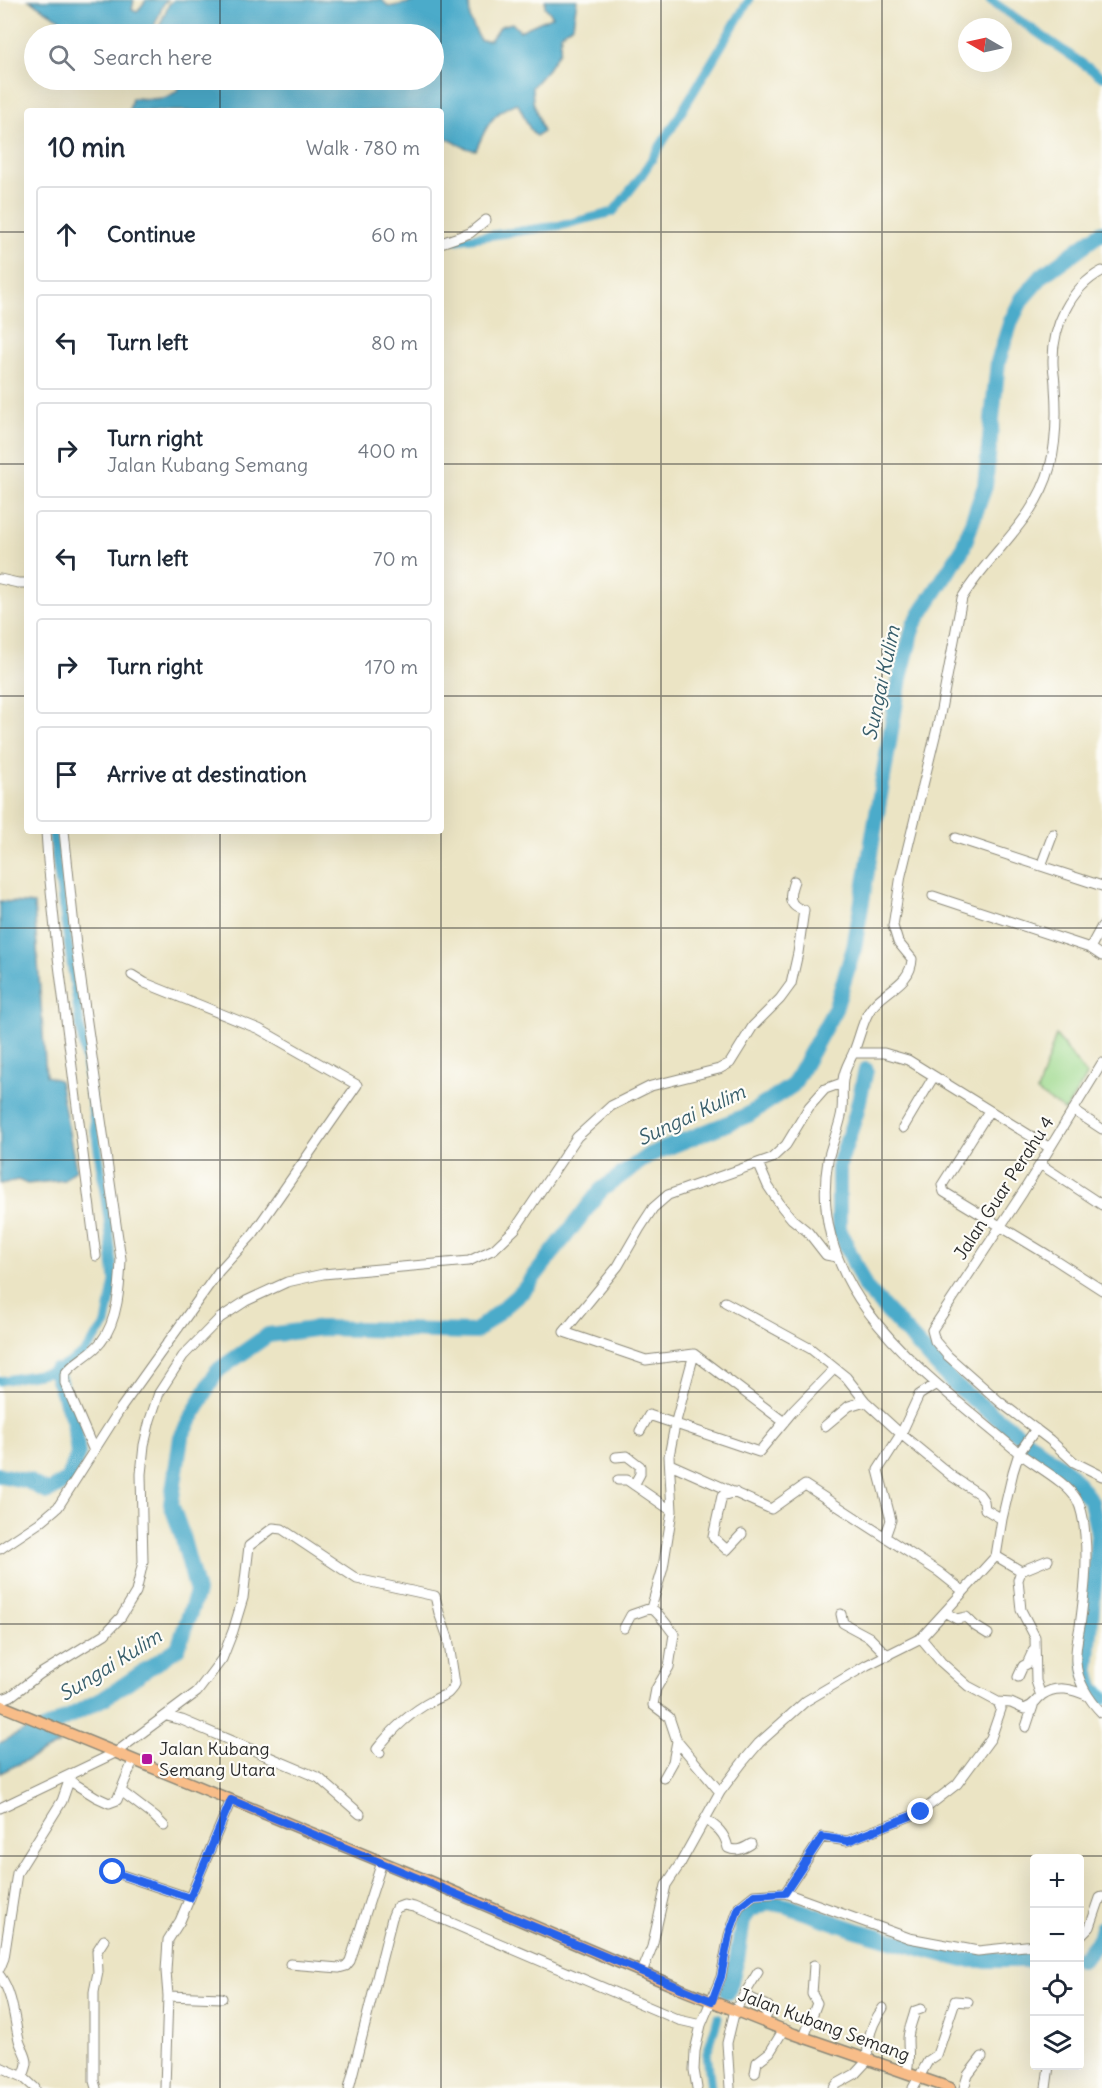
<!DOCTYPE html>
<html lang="en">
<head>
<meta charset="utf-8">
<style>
	:root { --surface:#fff; --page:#f2f2f3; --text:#1f2937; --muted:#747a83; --line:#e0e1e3 }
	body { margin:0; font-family:Delius,sans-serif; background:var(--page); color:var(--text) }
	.controls { position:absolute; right:18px; bottom:18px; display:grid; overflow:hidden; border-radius:6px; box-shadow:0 6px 24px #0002 }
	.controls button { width:54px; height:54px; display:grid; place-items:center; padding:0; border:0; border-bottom:2px solid var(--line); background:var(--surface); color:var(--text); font:30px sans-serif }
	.compass { position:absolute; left:958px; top:18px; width:54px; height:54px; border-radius:50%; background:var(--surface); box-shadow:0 6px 24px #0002; rotate:279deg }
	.stop { position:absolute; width:18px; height:18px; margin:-14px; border:4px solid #2563eb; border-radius:50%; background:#fff }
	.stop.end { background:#2563eb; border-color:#fff; box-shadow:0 2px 6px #0008 }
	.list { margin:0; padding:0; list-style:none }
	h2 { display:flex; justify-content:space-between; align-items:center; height:78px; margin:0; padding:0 24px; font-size:26px }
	h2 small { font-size:20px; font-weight:400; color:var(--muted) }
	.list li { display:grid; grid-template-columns:39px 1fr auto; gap:18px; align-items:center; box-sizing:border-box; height:96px; margin:0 12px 12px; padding:0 12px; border:2px solid var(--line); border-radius:6px }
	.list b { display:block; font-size:22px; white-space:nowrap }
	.list p { margin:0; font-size:20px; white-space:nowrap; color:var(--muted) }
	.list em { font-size:20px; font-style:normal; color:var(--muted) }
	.icon { flex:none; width:33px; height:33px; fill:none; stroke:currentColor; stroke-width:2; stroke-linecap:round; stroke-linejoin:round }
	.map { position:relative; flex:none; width:1102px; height:2088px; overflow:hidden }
	.search { position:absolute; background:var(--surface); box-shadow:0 6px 24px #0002; left:24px; top:24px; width:420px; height:66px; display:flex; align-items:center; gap:15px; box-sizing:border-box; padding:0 21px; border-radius:33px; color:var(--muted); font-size:22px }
	.panel { position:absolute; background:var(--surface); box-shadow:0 6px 24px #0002; left:24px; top:108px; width:420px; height:726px; border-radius:6px }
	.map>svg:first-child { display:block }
	.park { fill:#9dd98d; stroke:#64825c; stroke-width:1.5 }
	.water { fill:#4cabca; stroke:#3c6b7a; stroke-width:1.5 }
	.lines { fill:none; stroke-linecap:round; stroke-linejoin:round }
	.canal { stroke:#4cabca; stroke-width:9 }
	.river { stroke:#4cabca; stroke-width:16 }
	.minor-casing { stroke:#8b8878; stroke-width:11 }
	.major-casing { stroke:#8b8878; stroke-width:13 }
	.minor { stroke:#fff; stroke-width:9 }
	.major { stroke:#f8bd89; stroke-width:10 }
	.route { stroke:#2563eb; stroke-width:8 }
	.grid { fill:none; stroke:#2b2b2b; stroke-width:1.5; stroke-opacity:0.55 }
	.poi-dot { fill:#b5179e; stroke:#fdfcf7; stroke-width:2 }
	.labels { text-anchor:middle; stroke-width:4.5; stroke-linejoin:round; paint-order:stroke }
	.street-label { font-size:18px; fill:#2b2b2b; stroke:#fdfcf7 }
	.poi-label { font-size:18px; fill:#2b2b2b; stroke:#fdfcf7; text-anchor:start }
	.water-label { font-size:20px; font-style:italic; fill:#385e6b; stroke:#fdfcf7 }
</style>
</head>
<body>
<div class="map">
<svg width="1102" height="2088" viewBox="0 0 1102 2088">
	<rect width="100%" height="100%" fill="#fdfcf7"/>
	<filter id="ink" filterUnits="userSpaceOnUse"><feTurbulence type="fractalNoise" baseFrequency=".0167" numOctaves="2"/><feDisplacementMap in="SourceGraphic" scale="12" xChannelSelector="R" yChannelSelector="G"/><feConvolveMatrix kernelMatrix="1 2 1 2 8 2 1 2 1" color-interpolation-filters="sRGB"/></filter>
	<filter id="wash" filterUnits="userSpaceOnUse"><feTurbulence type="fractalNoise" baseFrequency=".008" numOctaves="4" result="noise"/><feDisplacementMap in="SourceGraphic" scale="24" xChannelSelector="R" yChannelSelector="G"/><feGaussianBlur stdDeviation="1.35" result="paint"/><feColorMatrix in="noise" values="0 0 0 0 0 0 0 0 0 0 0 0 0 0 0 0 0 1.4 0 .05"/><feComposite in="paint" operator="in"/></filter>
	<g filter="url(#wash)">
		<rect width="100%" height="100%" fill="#ebe4c4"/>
		<!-- park -->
		<path class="park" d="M1056,1035L1087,1076L1065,1111L1037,1092Z"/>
		<!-- water -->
		<path class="water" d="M29,0H134L132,10L137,12L146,0H168L164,3L153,29L137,34H69V29L58,18Z
			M174,0H382L389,7L413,2L414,0H469L470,19L480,40H490L501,26L512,23L520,31L553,16L545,7V0H577L573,25L561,34L560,50L548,69L532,87L533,101L543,132L536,136C526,128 525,114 517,103C492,112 486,127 476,150C462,150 454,139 441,137V111H129L132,98C148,98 168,103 179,88L169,80H434V34H156L169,4Z
			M0,901L34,904L46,1076L59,1080L76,1169L64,1180L27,1184L18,1180L0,1184Z
			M26,1730L60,1744L0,1773V1743Z"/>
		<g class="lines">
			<!-- canal -->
			<path class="canal" d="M990,0L1102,77
				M457,240L563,225L613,212L639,179L673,126L749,0
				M0,1381L55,1371L84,1353L106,1324L114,1281L108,1219L52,831
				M711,2088L707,2053L718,2018"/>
			<!-- river -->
			<path class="river" d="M866,1070L856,1114L839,1165V1229L865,1287L957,1387L1069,1473L1091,1501L1098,1534L1087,1668L1092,1689L1102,1697
				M0,1475L28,1481L47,1492L68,1480L78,1454L74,1422L55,1371
				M0,1753L106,1697L178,1648L197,1592L181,1532L171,1504L181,1437L217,1371L268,1335L322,1328L475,1332L523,1291L601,1190L649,1155L748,1115L793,1085L835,1009L854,948L900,678L914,624L962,550L985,486L998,362L1011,321L1022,299L1043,275L1102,232
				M1080,1959H1083L1099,1939L1102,1928
				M728,1992L737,1959L743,1920L749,1911L767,1902L787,1906L859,1931L964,1960H1034"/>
		</g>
	</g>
	<g filter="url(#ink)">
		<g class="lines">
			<defs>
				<path id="minor" d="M441,243L470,233L486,220
					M1102,271C1070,288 1052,327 1053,363C1053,370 1055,378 1055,386C1057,413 1057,440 1050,467C1036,520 989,553 962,598L939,720L901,875L893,926L898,942L912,959C911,986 880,991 868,1013C862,1024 859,1039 854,1051C850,1061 844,1069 843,1080C841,1092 844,1104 841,1116C838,1131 831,1145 828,1160C805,1295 929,1376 1018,1452C1035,1466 1066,1481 1077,1500C1083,1511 1084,1524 1085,1535C1088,1566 1084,1595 1080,1626C1078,1637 1075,1650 1076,1662C1077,1681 1089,1700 1102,1713
					M0,579L18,583H27
					M46,831L48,861L57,949L96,1256
					M64,831L76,946L121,1259C120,1285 118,1321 101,1342C91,1355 74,1361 65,1374V1383L94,1451
					M956,838L1102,886
					M1041,866L1053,834
					M933,896L1090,948L1102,956
					M1090,948L1102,926
					M854,1053H884L908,1060L1050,1148
					M1102,1063L1023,1192L932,1330L935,1341L948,1356L1000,1402L1050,1440L1074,1462L1102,1476
					M1073,1110L1102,1129
					M989,1111L942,1185L944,1192L1051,1257L1102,1290
					M903,1128L934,1076
					M758,1163L768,1186L782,1207L792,1219L808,1232L826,1255L837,1257
					M1040,1164L1102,1205
					M725,1302L811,1349L846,1377L865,1401L901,1434L953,1477L979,1494L984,1501L985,1509L1002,1519
					M784,1422L694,1354L646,1360L564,1332L618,1266L640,1228L653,1208L668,1195L772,1158L786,1145L809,1107L825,1089L842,1083
					M825,1426L849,1406L865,1401
					M640,1431L649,1415L759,1452L793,1411L834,1369
					M616,1457L627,1456L640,1466V1474L634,1485
					M670,1464L771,1509L805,1485L939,1572L963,1591
					M618,1480H627L672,1511
					M735,1492L722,1496L713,1537L727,1550L742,1534
					M885,1537L891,1520L878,1470L901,1434L919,1395L933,1386L938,1385
					M0,1549L39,1523L58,1507L121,1408L219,1271L253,1234L357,1085L259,1029L145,983L132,975
					M996,1556L1021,1571L1048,1560
					M1021,1571L1018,1580L1021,1610L1035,1637L1036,1681L1041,1696
					M651,1608C660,1614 667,1625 674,1634L669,1667L656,1689L653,1705L669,1717L677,1741L673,1762L664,1778
					M946,1613L957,1619L966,1617L975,1626L988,1634
					M841,1614L843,1623L869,1637L888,1656
					M624,1628L631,1615L651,1608L663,1568L672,1511L669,1456L675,1425L694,1354
					M921,1638L941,1662L968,1686L998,1702L1011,1703L1024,1709C1036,1705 1034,1701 1042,1695C1057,1684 1074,1690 1088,1696
					M1018,1677L1023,1666L1027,1664L1033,1651
					M0,1700L11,1696L40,1674L105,1634L121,1617L136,1592L143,1562L141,1474L144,1445L150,1420L159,1393L183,1356L220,1318L246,1301L287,1282L323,1274L469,1261L494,1249L515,1229L577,1137L611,1106L651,1086L719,1069L730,1063L753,1026L780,999L791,984L798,953L804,910C787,906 789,895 794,881
					M167,1716L182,1720L319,1778L360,1814
					M1026,1727L1033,1706
					M677,1741L720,1792
					M70,1781L96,1797L109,1803L117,1800L133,1761
					M121,1791L155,1817L164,1826
					M0,1808L115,1753L197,1692L222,1659L233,1631L243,1598L249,1546L273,1528L282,1529L357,1579L435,1596L439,1613L448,1638L455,1684C445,1699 445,1693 432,1701C411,1712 392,1730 377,1749L380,1753
					M705,1819C717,1827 725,1833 728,1848C736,1852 743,1849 751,1844
					M113,1872L190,1898
					M785,1893L822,1837L847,1841L921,1812L957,1784L991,1738L1001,1709L998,1702
					M1080,1937L1090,1927L1100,1898L1102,1897
					M290,1964L339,1968L346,1966L350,1961L382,1862
					M0,1968L4,1958L17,1873L62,1801L71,1775
					M642,1972L652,1947L666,1885L680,1864L720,1792L742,1763L759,1743L806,1701L867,1665L921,1638L996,1556L1002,1519L1013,1472L1019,1453L1036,1429
					M0,1976C13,1994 14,2019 19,2040C21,2048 27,2055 27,2063C27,2067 24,2073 23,2077
					M744,1995L768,2006L769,2010L764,2021
					M168,1996L222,1998
					M804,2037L817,2003L812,1994L814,1965
					M0,2067L23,2077L35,2088
					M755,2073L757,2062L770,2052L784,2029
					M907,2073C910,2060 908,2052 908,2039C908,2030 913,2020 915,2011L921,2009
					M96,2088L94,2081V1992L98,1972L97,1951L104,1940
					M165,2088L168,1996L166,1971L168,1940L180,1921L231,1800
					M349,2088L392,1918L396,1908L404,1905L414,1907L679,2020L701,2025
					M697,2088L694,2070L695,2051L701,2025L721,1977L729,1935L739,1907L754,1895L785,1893L909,1938L978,1951L1034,1945
					M730,2088L727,2043L735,2010L758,1972
					M834,2088L837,2084L855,2074L868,2060C866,2040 872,2023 883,2008
					M913,2088L928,2061L937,2055L955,2001L968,2002
					M964,2088L968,2075L982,2057
					M1046,2088L1049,2066"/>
				<path id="major" d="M0,1705L426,1880L681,1989L794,2034L950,2088"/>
			</defs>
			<!-- minor casing -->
			<use href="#minor" class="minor-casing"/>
			<!-- major casing -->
			<use href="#major" class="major-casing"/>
			<!-- minor -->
			<use href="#minor" class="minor"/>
			<!-- major -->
			<use href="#major" class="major"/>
		</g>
	</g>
	<g class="lines" filter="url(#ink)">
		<!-- route -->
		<path class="route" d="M113,1872L190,1898L231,1800L712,2001L721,1977L729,1935L739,1907L754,1895L785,1893L822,1837L848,1841L921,1812"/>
	</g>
	<!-- grid -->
	<path class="grid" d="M220,0V34M441,0V111M661,0V2088M882,0V2088M220,80V111M0,232H27M441,232H1102M0,464H27M441,464H1102M0,696H27M441,696H1102M220,831V2088M441,831V2088M0,928H1102M0,1160H1102M0,1392H1102M0,1624H1102M0,1856H1102"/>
	<!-- markers -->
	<rect class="poi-dot" x="141" y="1753" width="12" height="12" rx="3"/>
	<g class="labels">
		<!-- street labels -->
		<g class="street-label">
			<text transform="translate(1004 1188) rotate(-57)" y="6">Jalan Guar Perahu 4</text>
			<text transform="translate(824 2025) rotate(20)" y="6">Jalan Kubang Semang</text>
		</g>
		<!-- poi labels -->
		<g class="poi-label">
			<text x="159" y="1755">Jalan Kubang<tspan x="159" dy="21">Semang Utara</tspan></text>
		</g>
		<!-- water labels -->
		<g class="water-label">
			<text transform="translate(881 683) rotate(-78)" y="7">Sungai Kulim</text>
			<text transform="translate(691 1115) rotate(-25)" y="7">Sungai Kulim</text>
			<text transform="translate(110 1665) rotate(-32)" y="7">Sungai Kulim</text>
		</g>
	</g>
</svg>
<div class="controls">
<button>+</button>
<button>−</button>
<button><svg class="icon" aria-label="locate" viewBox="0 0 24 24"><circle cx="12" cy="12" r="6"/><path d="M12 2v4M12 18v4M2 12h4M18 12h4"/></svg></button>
<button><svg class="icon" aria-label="layers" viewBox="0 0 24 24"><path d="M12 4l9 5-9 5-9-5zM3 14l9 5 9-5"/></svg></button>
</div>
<svg class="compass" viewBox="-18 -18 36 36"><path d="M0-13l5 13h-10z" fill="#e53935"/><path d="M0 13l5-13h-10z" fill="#747a83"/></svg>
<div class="stop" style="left:113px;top:1872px"></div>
<div class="stop end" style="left:921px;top:1812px"></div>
<div class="search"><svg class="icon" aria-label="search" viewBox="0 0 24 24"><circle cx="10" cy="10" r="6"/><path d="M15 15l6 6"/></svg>Search here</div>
<section class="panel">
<h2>10 min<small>Walk · 780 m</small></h2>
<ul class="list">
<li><svg class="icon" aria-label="ahead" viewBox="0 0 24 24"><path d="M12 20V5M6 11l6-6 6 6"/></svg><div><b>Continue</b></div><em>60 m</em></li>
<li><svg class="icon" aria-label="left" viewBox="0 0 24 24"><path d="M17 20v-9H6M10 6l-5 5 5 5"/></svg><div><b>Turn left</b></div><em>80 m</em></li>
<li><svg class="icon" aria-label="right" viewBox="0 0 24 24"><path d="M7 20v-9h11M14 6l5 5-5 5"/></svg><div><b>Turn right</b><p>Jalan Kubang Semang</p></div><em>400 m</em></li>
<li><svg class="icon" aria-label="left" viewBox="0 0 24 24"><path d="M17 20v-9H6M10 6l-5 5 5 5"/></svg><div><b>Turn left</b></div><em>70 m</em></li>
<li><svg class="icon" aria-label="right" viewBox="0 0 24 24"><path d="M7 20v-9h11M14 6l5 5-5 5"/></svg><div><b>Turn right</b></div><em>170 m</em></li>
<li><svg class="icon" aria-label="arrive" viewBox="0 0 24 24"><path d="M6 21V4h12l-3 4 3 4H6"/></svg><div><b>Arrive at destination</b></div></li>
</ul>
</section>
</div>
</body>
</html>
